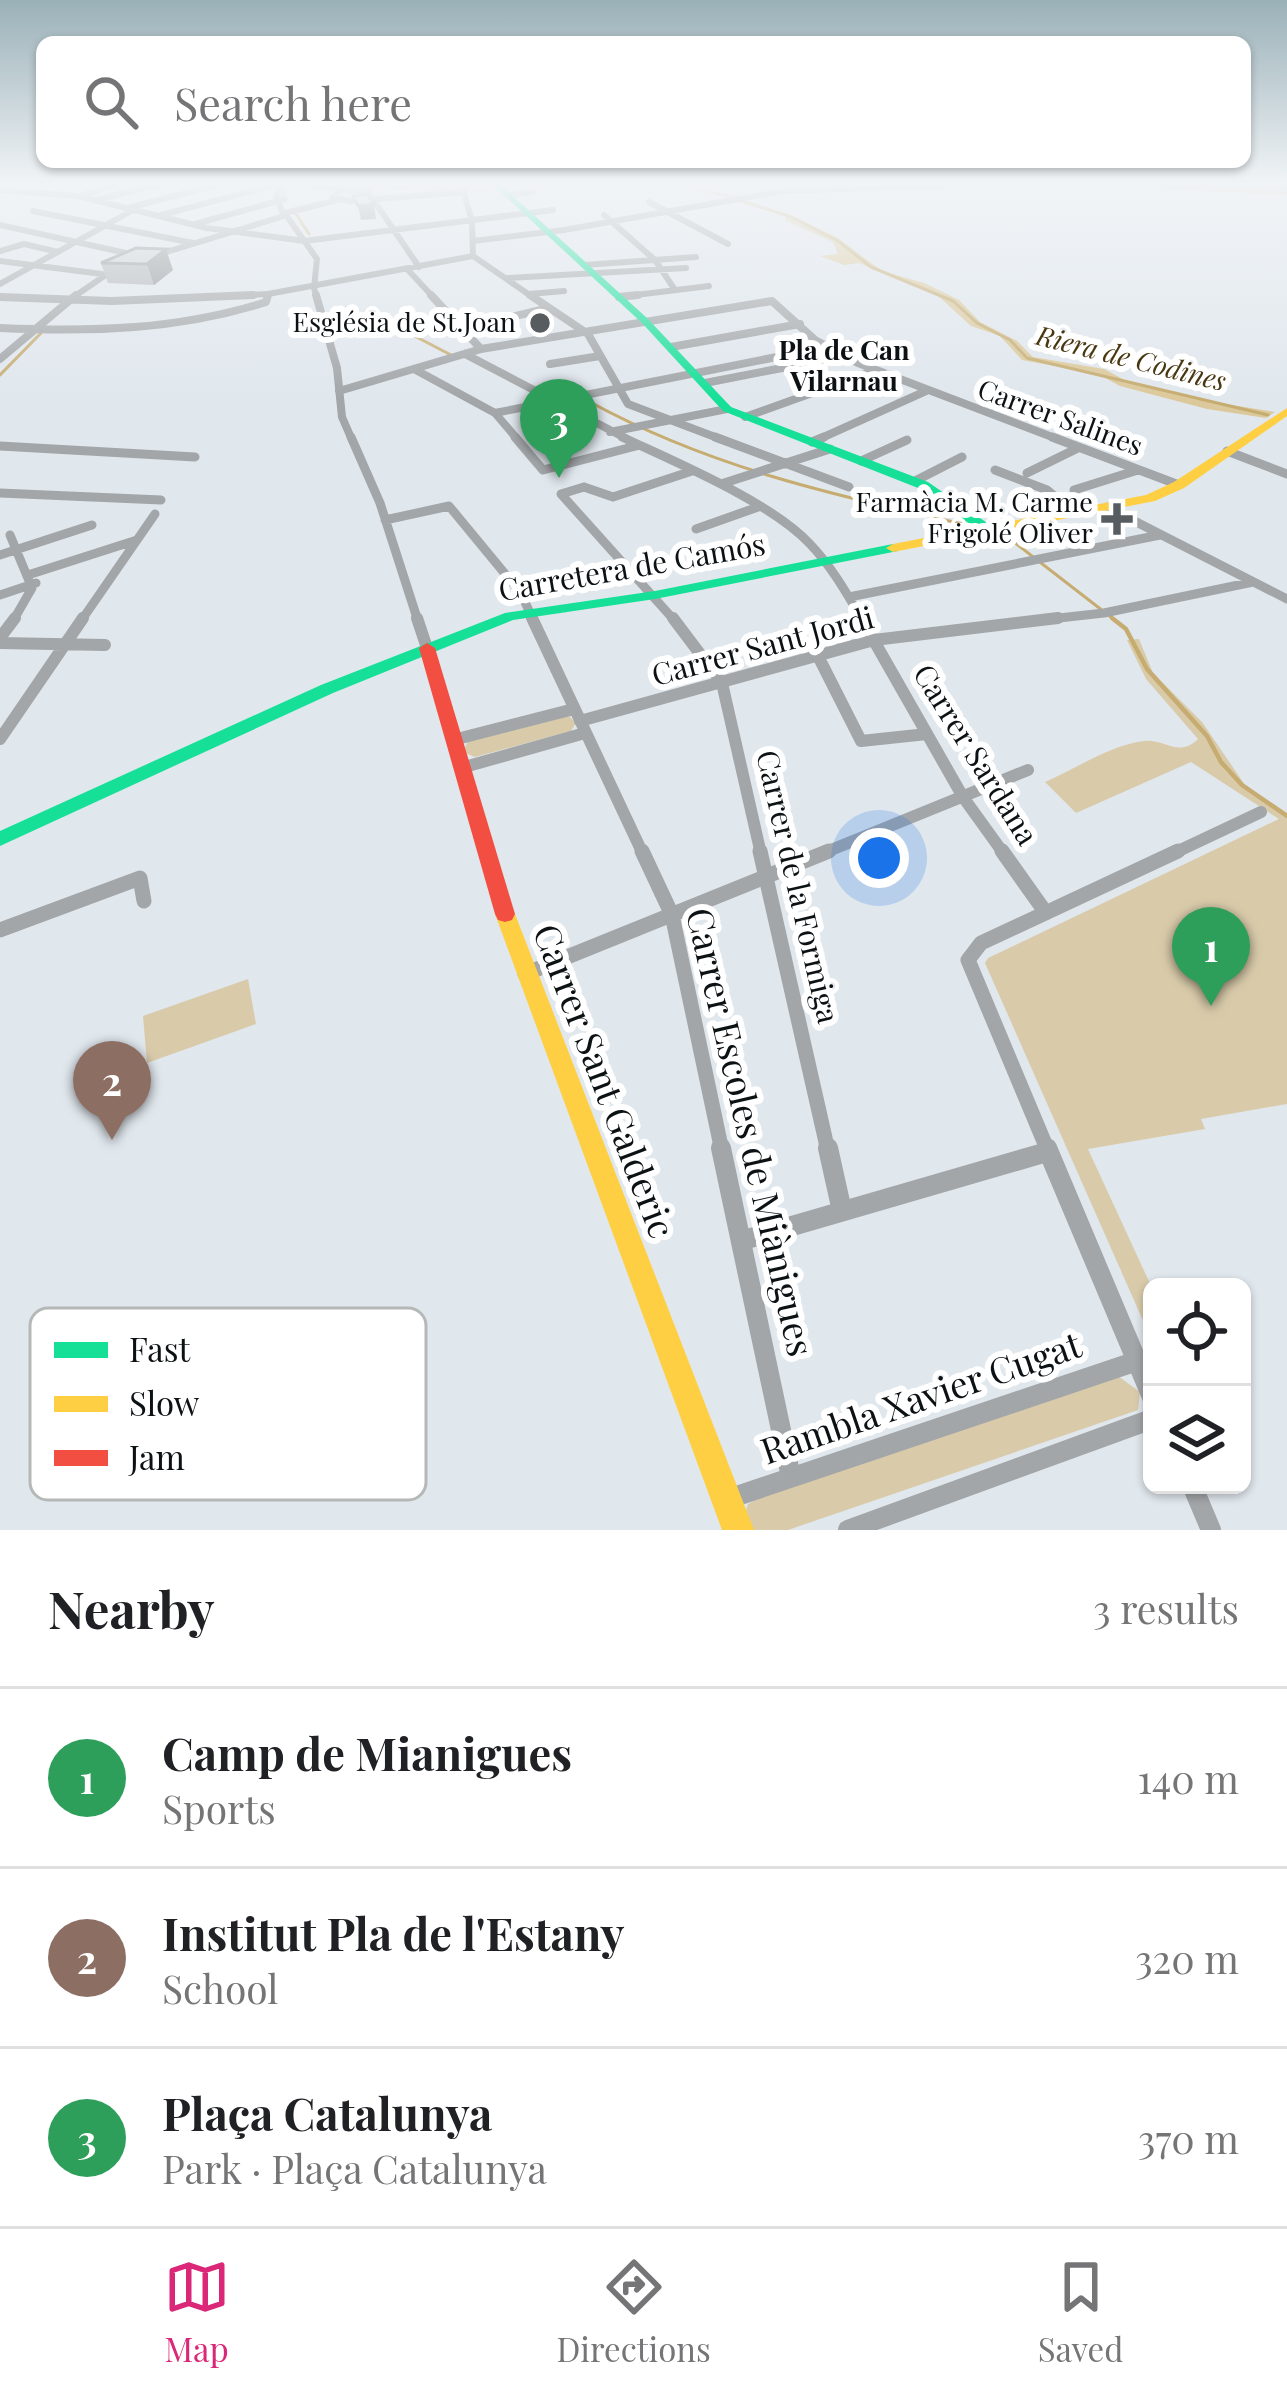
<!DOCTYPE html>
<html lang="en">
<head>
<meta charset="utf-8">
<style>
	:root { --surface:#fff; --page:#f6f6f6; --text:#202124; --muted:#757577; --line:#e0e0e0; --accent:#db2777 }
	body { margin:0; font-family:"Playfair Display",serif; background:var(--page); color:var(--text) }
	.controls { position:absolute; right:36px; bottom:36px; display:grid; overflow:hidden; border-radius:18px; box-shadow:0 3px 9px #0004 }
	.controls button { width:108px; height:108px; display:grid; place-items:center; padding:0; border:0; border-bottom:3px solid var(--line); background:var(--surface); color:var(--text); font:60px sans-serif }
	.you { position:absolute; left:879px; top:858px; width:42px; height:42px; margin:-30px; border:9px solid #fff; border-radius:50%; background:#1a73e8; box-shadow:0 0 0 18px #1a73e833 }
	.badge { display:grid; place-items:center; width:78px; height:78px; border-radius:50%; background:var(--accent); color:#fff; font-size:39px; font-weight:700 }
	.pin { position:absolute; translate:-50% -99px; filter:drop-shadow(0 3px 6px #0008) }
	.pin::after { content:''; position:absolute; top:63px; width:42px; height:36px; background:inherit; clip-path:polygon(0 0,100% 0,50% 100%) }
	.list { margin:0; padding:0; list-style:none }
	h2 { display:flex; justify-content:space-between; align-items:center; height:156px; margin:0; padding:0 48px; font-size:51px }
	h2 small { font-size:39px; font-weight:400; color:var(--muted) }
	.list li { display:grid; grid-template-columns:78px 1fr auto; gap:36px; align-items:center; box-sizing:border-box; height:180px; padding:0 48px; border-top:3px solid var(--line) }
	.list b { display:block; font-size:45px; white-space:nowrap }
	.list p { margin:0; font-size:39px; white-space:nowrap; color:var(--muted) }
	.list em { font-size:39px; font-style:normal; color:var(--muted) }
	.icon { flex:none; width:66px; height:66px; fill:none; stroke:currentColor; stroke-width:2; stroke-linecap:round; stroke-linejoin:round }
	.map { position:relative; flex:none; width:1287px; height:1530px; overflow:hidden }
	.search { position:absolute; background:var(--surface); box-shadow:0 3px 9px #0004; left:36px; right:36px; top:36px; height:132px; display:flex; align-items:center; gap:30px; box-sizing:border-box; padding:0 42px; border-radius:18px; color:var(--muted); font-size:45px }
	.sheet { height:696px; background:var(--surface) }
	nav { display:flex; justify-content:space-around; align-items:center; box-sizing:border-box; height:168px; border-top:3px solid var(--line); background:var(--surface); font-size:33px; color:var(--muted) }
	nav a { display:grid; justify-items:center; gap:6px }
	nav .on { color:var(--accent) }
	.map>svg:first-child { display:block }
	.green { fill:#d9cbaa }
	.forest { fill:#dcc99b }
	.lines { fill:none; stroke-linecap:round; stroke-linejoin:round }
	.stream-far1 { stroke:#c6ac70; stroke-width:3 }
	.stream { stroke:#c6ac70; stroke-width:4.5 }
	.river { fill:#c6ac70; fill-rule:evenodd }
	.street-far5 { stroke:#a3a6a8; stroke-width:6 }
	.street-far4 { stroke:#a3a6a8; stroke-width:8 }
	.street-far3 { stroke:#a3a6a8; stroke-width:9 }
	.street-far2 { stroke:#a3a6a8; stroke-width:12 }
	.street-far1 { stroke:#a3a6a8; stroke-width:15 }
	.street { stroke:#a3a6a8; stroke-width:20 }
	.fast { fill:#16e098; fill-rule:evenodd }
	.slow { fill:#ffcf43; fill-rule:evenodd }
	.jam { fill:#f24e42; fill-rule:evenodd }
	.wall { fill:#aeb2b6 }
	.shaded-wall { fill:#8d9194 }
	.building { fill:#cacfd4; stroke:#8d9194; stroke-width:3 }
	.poi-dot { fill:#565c60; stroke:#fff; stroke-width:4.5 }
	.labels { text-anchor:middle; stroke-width:12; stroke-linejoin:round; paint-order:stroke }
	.far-poi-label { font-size:27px; fill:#0c1114; stroke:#fff; text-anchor:end }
	.far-neighbourhood-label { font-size:27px; font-weight:bold; fill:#0c1114; stroke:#fff }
	.far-water-label { font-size:27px; font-style:italic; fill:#483711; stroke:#fff }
	.far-street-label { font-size:27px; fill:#0c1114; stroke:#fff }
	.street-label { font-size:30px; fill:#0c1114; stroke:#fff }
	.near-street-label { font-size:36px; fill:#0c1114; stroke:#fff }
	.key { fill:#fff; stroke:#b6b8b8; stroke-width:3 }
	.key-label { font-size:33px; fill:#0c1114 }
</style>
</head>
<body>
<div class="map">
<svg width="1287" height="1530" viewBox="0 0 1287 1530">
	<rect width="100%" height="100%" fill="#e0e7ed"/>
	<!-- green -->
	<path class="green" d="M1139,639L1153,673L1202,722L1245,785L1287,813V1104L1201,1119L1205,1129L1088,1149L1152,1288V1341L985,963L988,958L1279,819L1191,762L1076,813L1045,782C1076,769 1110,745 1144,741C1165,739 1179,758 1198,739L1146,679L1127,640Z
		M569,716L576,723L571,731L475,757L463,752L468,741Z
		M248,979L256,1024L147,1063L143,1016Z
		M1118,1376L1140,1392L1138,1410L788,1530H753L745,1513L748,1504L761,1497Z"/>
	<!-- forest -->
	<path class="forest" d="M793,216L838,238L882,271L924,283L959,300L980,322L1017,341L1033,357L1104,369L1128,382L1194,399L1275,412L1266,418L1207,409L1120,386L1098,374L1022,360L1000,336L971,326L937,295L859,263L844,265L820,256L838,254L833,242L786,221L785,217Z"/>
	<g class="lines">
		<!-- stream-far1 -->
		<path class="stream-far1" d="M350,185L412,189
			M683,185L732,197
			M420,189H459
			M469,189H498
			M532,190L555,185
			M282,198L286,185
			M741,201L789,216L838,241L871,267L953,301L977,323L1010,340L1027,358L1268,415
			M296,214L309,234
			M405,331L451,355
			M0,375L42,332
			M590,402C709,467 836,496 967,525
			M1001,532L1116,621"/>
		<!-- stream -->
		<path class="stream" d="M1112,618L1126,629L1147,669L1207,736L1221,762L1242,785L1287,816"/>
		<!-- river -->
		<path class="river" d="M1143,185L1287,189V195L1148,188Z"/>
		<!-- street-far5 -->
		<path class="street-far5" d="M307,185L368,192L419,267
			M462,185L472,222L473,256L534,298
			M1092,185H1129
			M1163,185H1199
			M1239,185L1287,188
			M0,190L78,196L207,228L304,241L553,210
			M340,190L333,197L350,201L465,192
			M83,195L116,185
			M510,195L533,192
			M99,199L158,185
			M649,202L728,244
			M131,207L217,185
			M33,211L193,243
			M285,213L342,199
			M161,215L275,185
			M604,215L655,260L675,290
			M288,218L317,259L314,288
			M195,224L285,199
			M0,225L139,256
			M473,241L564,230L783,191L957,185
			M0,251L24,244L58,252
			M153,256L284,216L276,195L282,185
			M0,261L102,274
			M584,265L696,257
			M408,270L434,298
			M508,278L686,268
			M0,284L135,209
			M314,288L317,298
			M529,294L564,291
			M0,297L19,298
			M619,297L709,286
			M72,298L116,268
			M186,298L268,294L473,256"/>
		<!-- street-far4 -->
		<path class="street-far4" d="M316,295L337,368L342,417L352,440
			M431,295L481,349
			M530,295L588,334L628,404L723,440
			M0,297L112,301L253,295
			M619,297L638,295
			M0,328C92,332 178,330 266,302L268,295
			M465,328L549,308
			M329,334L379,331
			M671,347L800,324
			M465,354L629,440
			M0,359L76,295
			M550,364L600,356
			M414,369L495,413L518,440
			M705,383L844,356
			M339,391L481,349L772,301L815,340L858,363L1060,440
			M495,413L827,347
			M745,417L876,370
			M610,432L727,409
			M817,440L926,391"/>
		<!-- street-far3 -->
		<path class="street-far3" d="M351,437L380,503L418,621
			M515,437L543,470L636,446
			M622,437C675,462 771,502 810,544C832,567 847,594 863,621
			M715,437L849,487
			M1052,437L1179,485
			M812,442L824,437
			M0,446L195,457
			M1227,451L1287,474
			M861,461L907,440
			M995,470L1047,490L1075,513
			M1027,473L1078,448
			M915,481L962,457
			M721,484L830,449
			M584,487L561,494L675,621
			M584,487L613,497L692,471
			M1074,490L1138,470
			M0,493L161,500
			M1107,507L1287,599
			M385,520L449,506L520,592L534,621
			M696,529L758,507
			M10,535L32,588L13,621
			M0,555L92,525
			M31,574L137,540
			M0,595L36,583
			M849,597L1160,535
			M81,621L155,514
			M1032,621L1104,613L1253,582"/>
		<!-- street-far2 -->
		<path class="street-far2" d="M417,618L427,648
			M532,618L643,854
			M673,618L722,683L761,854
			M861,618L963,797L1004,854
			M0,638L15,618
			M0,643L105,645
			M818,656L861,741L927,734
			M580,721L874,640L1058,618
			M0,739L83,618
			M453,740L574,709
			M461,768L585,733
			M821,854L1028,770
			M1172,854L1261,812"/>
		<!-- street-far1 -->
		<path class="street-far1" d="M642,851L672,915L722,1151
			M760,851L828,1151
			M1002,851L1046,913
			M0,930L140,878L144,901
			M525,974L829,851
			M1048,1151L968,960L981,943L1178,851"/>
		<!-- street -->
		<path class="street" d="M721,1148L791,1477
			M828,1148L842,1211
			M1047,1148L1152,1397
			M744,1240L1047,1152
			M1192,1485L1211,1530
			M728,1499L1137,1361
			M848,1530L1152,1419"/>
		<!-- fast -->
		<path class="fast" d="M493,185H501L648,319L731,407L928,482L993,527V533H983L918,488L723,411L642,323Z
			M893,544L900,548L898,551L655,599L513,620L333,693L0,846V831L321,685L505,613L655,591Z"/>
		<!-- slow -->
		<path class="slow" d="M1287,408V416L1184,488L1155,501L893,552L886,548L893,544L1146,495L1174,482Z
			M505,906L512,908L515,914L754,1530H722L495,914L498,908Z"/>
		<!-- jam -->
		<path class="jam" d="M427,643L435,648L515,914L512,920L505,922L498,920L495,914L419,648Z"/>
	</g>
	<!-- wall -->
	<path class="wall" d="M136,248L173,270L154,285L108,283L101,263Z"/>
	<!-- shaded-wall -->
	<path class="shaded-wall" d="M374,204L376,219L361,220L358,206Z
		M166,249L173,270L154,285L147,264Z"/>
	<!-- building -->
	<path class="building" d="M367,194L374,204L358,206L353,196Z
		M136,248L166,249L147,264L101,263Z"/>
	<!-- sky -->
	<linearGradient id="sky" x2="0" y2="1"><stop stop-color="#9ab1b8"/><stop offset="0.46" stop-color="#f1f4f7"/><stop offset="1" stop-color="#f1f4f7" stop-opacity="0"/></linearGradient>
	<rect width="1287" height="399" fill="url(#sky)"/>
	<!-- markers -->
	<g class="poi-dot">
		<circle cx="540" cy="323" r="12"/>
		<path d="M1111 501h12v12h12v12h-12v12h-12v-12h-12v-12h12z"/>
	</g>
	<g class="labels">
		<!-- far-poi labels -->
		<g class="far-poi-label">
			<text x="516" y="332">Església de St.Joan</text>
			<text x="1093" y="512">Farmàcia M. Carme<tspan x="1093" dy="31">Frigolé Oliver</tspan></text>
		</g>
		<!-- far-neighbourhood labels -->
		<g class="far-neighbourhood-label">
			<text x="844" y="360">Pla de Can<tspan x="844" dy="31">Vilarnau</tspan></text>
		</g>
		<!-- far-water labels -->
		<g class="far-water-label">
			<text transform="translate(1131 359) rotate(14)" y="9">Riera de Codines</text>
		</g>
		<!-- far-street labels -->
		<g class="far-street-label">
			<text transform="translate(1060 418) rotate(20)" y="9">Carrer Salines</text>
		</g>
		<!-- street labels -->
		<g class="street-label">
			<text transform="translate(632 568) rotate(-10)" y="10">Carretera de Camós</text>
			<text transform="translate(763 647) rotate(-15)" y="10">Carrer Sant Jordi</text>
			<text transform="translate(975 755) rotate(58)" y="10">Carrer Sardana</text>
			<text transform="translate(797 887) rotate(77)" y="10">Carrer de la Formiga</text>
		</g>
		<!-- near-street labels -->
		<g class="near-street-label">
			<text transform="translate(604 1081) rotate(69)" y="13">Carrer Sant Galderic</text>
			<text transform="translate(750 1132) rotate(77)" y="13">Carrer Escoles de Miànigues</text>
			<text transform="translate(921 1398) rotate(-19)" y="13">Rambla Xavier Cugat</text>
		</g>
	</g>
	<!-- legend -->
	<rect x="30" y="1308" width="396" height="192" rx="18" class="key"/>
	<rect x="54" y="1342" width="54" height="16" fill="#16e098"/>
	<rect x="54" y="1396" width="54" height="16" fill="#ffcf43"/>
	<rect x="54" y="1450" width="54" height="16" fill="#f24e42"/>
	<g class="key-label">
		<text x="129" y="1362">Fast</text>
		<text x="129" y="1416">Slow</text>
		<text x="129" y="1470">Jam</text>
	</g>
</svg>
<div class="controls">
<button><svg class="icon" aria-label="locate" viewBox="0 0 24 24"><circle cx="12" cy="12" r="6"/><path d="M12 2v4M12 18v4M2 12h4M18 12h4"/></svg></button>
<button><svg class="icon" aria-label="layers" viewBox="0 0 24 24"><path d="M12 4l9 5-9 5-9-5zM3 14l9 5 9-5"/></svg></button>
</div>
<div class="you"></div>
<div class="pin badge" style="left:1211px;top:1006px;background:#2e9e5b">1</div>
<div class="pin badge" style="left:112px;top:1140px;background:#8d6e63">2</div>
<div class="pin badge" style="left:559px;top:478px;background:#2e9e5b">3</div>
<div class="search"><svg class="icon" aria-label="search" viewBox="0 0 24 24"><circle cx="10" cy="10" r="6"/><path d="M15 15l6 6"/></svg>Search here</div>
</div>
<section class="sheet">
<h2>Nearby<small>3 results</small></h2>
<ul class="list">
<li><span class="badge" style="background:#2e9e5b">1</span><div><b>Camp de Mianigues</b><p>Sports</p></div><em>140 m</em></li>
<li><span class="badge" style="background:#8d6e63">2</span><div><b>Institut Pla de l'Estany</b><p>School</p></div><em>320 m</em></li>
<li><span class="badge" style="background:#2e9e5b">3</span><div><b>Plaça Catalunya</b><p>Park · Plaça Catalunya</p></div><em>370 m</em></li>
</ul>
</section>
<nav>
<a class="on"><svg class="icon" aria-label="map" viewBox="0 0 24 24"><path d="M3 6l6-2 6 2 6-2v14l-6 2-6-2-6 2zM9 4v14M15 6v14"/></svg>Map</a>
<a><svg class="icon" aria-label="directions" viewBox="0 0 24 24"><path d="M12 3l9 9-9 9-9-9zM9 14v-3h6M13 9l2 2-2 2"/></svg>Directions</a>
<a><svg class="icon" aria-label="saved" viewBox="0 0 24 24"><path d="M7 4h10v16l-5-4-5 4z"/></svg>Saved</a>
</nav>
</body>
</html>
